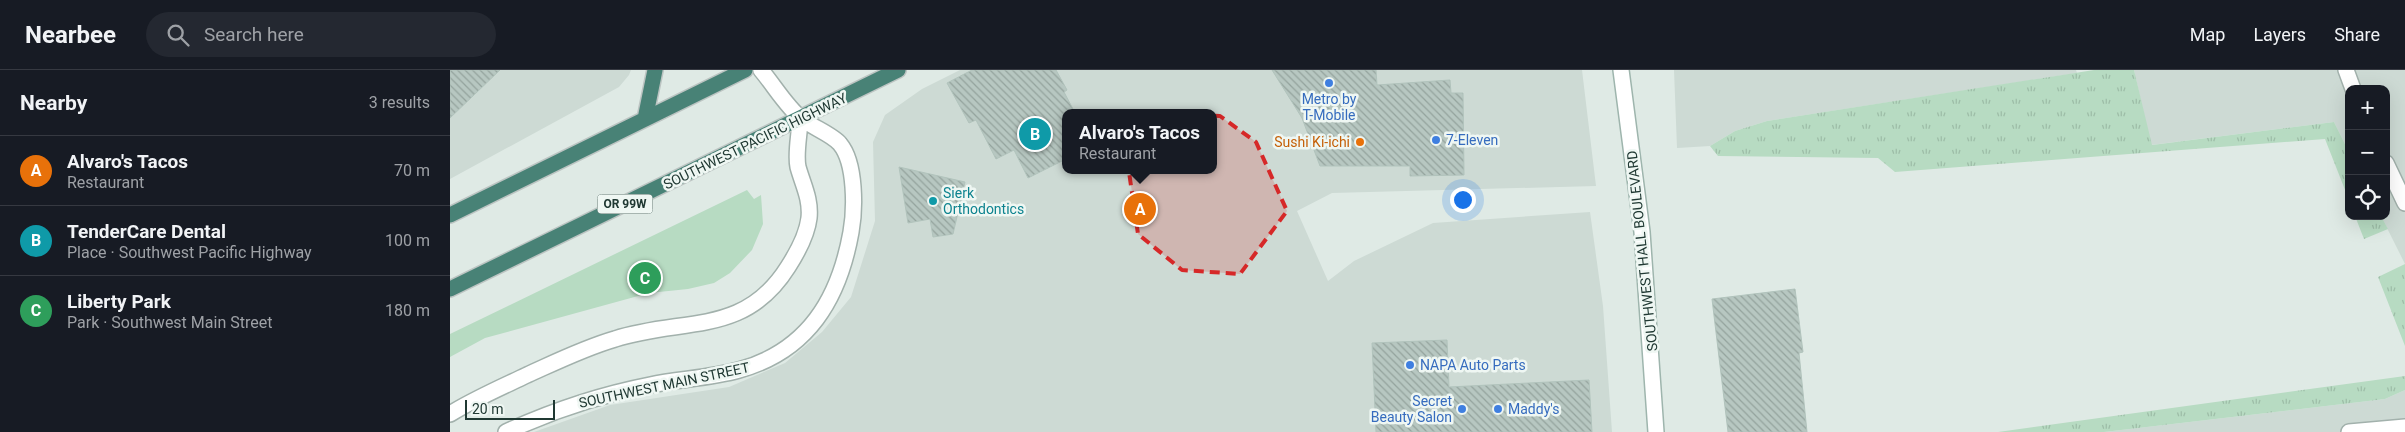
<!DOCTYPE html>
<html lang="en">
<head>
<meta charset="utf-8">
<style>
	:root { --surface:#171b24; --page:#242831; --text:#f1f3f6; --muted:#9ea1a6; --line:#363941; --accent:#f08056 }
	body { margin:0; font-family:Roboto,sans-serif; background:var(--page); color:var(--text) }
	.controls { position:absolute; right:15px; top:15px; display:grid; overflow:hidden; border-radius:10px; box-shadow:0 5px 20px #0002 }
	.controls button { width:45px; height:45px; display:grid; place-items:center; padding:0; border:0; border-bottom:1px solid var(--line); background:var(--surface); color:var(--text); font:25px sans-serif }
	.scale { position:absolute; left:15px; bottom:12px; width:90px; box-sizing:border-box; padding-left:5px; border:2px solid #203933; border-top:0; font-size:14px; line-height:18px; white-space:nowrap; color:#203933; -webkit-text-stroke:4px #eff7f3; paint-order:stroke }
	.you { position:absolute; left:1012px; top:129px; width:18px; height:18px; margin:-12px; border:4px solid #fff; border-radius:50%; background:#1a73e8; box-shadow:0 0 0 8px #1a73e833 }
	.badge { display:grid; place-items:center; width:32px; height:32px; border-radius:50%; background:var(--accent); color:#fff; font-size:16px; font-weight:700 }
	.pin { position:absolute; translate:-50% -50%; border:2px solid #fff; box-shadow:0 1px 5px #0006 }
	.popup { position:absolute; left:612px; top:39px; width:155px; height:65px; box-sizing:border-box; display:grid; place-content:center; border-radius:10px; background:var(--surface); filter:drop-shadow(0 1px 4px #0005); font-size:16px; white-space:nowrap; color:var(--muted) }
	.popup b { font-size:19px; color:var(--text) }
	.popup::after { content:''; position:absolute; left:50%; top:100%; margin-left:-10px; border:10px solid transparent; border-top-color:var(--surface) }
	.list { margin:0; padding:0; list-style:none }
	h2 { display:flex; justify-content:space-between; align-items:center; height:65px; margin:0; padding:0 20px; font-size:21px }
	h2 small { font-size:16px; font-weight:400; color:var(--muted) }
	.list li { display:grid; grid-template-columns:32px 1fr auto; gap:15px; align-items:center; box-sizing:border-box; height:70px; padding:0 20px; border-top:1px solid var(--line) }
	.list b { display:block; font-size:19px; white-space:nowrap }
	.list p { margin:0; font-size:16px; white-space:nowrap; color:var(--muted) }
	.list em { font-size:16px; font-style:normal; color:var(--muted) }
	.icon { flex:none; width:28px; height:28px; fill:none; stroke:currentColor; stroke-width:2; stroke-linecap:round; stroke-linejoin:round }
	.map { position:relative; flex:none; width:1955px; height:362px; overflow:hidden }
	header { display:flex; align-items:center; gap:30px; box-sizing:border-box; height:70px; padding:0 25px; background:var(--surface); border-bottom:1px solid var(--line) }
	header strong { font-size:24px }
	nav { display:flex; gap:28px; margin-inline-start:auto; font-size:18px }
	.search { width:350px; height:45px; background:var(--page); display:flex; align-items:center; gap:12px; box-sizing:border-box; padding:0 18px; border-radius:28px; color:var(--muted); font-size:19px }
	main { display:flex }
	aside { flex:1; background:var(--surface) }
	.map>svg:first-child { display:block }
	.built { fill:#cddad4; fill-rule:evenodd }
	.grass { fill:url(#grass-tufts) }
	.green { fill:#b7dbc2 }
	.building { fill:url(#building-back-hatch); stroke:#b1c3bc }
	.lines { fill:none; stroke-linecap:round; stroke-linejoin:round }
	.minor-casing { stroke:#a2b1ac; stroke-width:18 }
	.tertiary-casing { stroke:#a2b1ac; stroke-width:18 }
	.secondary-casing { stroke:#9eb5ad; stroke-width:18 }
	.trunk-casing { stroke:#bcc4c2; stroke-width:18 }
	.minor { stroke:#fff; stroke-width:15 }
	.tertiary { stroke:#fff; stroke-width:15 }
	.secondary { stroke:#fff; stroke-width:15 }
	.trunk { stroke:#488276; stroke-width:15 }
	.marked { fill:#d62828; fill-opacity:0.2; stroke:#d62828; stroke-width:4; stroke-dasharray:10 6; stroke-linejoin:round }
	.shop-dot { fill:#3f7fe0; stroke:#eff7f3; stroke-width:2 }
	.food-dot { fill:#e8710a; stroke:#eff7f3; stroke-width:2 }
	.culture-dot { fill:#0f9aa8; stroke:#eff7f3; stroke-width:2 }
	.labels { text-anchor:middle; stroke-width:5; stroke-linejoin:round; paint-order:stroke }
	.shield { fill:#eff7f3; stroke:#5e726d; stroke-width:1 }
	.shield-label { font-size:12px; font-weight:bold; fill:#203933 }
	.shop-label { font-size:14px; fill:#366cbe; stroke:#eff7f3; text-anchor:start }
	.street-label { font-size:14px; fill:#203933; stroke:#eff7f3 }
	.food-label { font-size:14px; fill:#c56008; stroke:#eff7f3; text-anchor:end }
	.culture-label { font-size:14px; fill:#0d838f; stroke:#eff7f3; text-anchor:start }
</style>
</head>
<body>
<header>
<strong>Nearbee</strong>
<div class="search"><svg class="icon" aria-label="search" viewBox="0 0 24 24"><circle cx="10" cy="10" r="6"/><path d="M15 15l6 6"/></svg>Search here</div>
<nav><a>Map</a><a>Layers</a><a>Share</a></nav>
</header>
<main>
<aside>
<h2>Nearby<small>3 results</small></h2>
<ul class="list">
<li><span class="badge" style="background:#e8710a">A</span><div><b>Alvaro's Tacos</b><p>Restaurant</p></div><em>70 m</em></li>
<li><span class="badge" style="background:#0f9aa8">B</span><div><b>TenderCare Dental</b><p>Place · Southwest Pacific Highway</p></div><em>100 m</em></li>
<li><span class="badge" style="background:#2e9e5b">C</span><div><b>Liberty Park</b><p>Park · Southwest Main Street</p></div><em>180 m</em></li>
</ul>
</aside>
<div class="map">
<svg width="1955" height="362" viewBox="0 0 1955 362">
	<defs>
		<pattern id="grass-tufts" width="24" height="20" patternUnits="userSpaceOnUse" patternTransform="scale(1.25)"><rect width="24" height="20" fill="#b7dbc2"/><path d="M3 7l-1-3M5 7V3M7 7l1-3M15 17l-1-3M17 17v-4M19 17l1-3" fill="none" stroke="#9dbda7"/></pattern>
		<pattern id="building-back-hatch" width="6" height="6" patternUnits="userSpaceOnUse" patternTransform="scale(1.25)"><rect width="6" height="6" fill="#b7c7c1"/><path d="M-1 5l2 2M0 0l6 6M5-1l2 2" fill="none" stroke="#94a39d"/></pattern>
	</defs>
	<rect width="100%" height="100%" fill="#dfeae5"/>
	<!-- built -->
	<path class="built" d="M0,0H181L179,5L169,17L0,109Z
		M510,0H1132L1146,116L882,123L847,141L878,211L904,191L983,153L1140,142L1153,236L1162,362H84L160,335L279,317L335,293L372,262L401,227L425,151L423,72L435,45L472,19ZM616,43H764V100H616Z
		M1224,0H1626L1627,3L1317,51L1285,61L1260,76L1227,78Z
		M1684,0H1955V194L1931,146H1936V19H1899V82L1884,52L1701,75Z
		M1955,320V362H1654L1935,329Z"/>
	<!-- grass -->
	<path class="grass" d="M1644,0H1684L1702,75L1884,52L1899,82V130L1875,69L1445,102L1428,88L1268,86L1260,76L1285,61L1317,51Z
		M1905,146H1931L1938,159L1914,169Z
		M1955,194V276L1928,207Z
		M1955,306V320L1935,329L1654,362H1548Z"/>
	<!-- green -->
	<path class="green" d="M297,120L304,129L311,125L313,154L302,180L280,203L264,213L238,219L199,223L35,268L0,287V264Z"/>
	<!-- building -->
	<path class="building" d="M0,0H50L0,48Z
		M522,0H606L617,20L614,22L625,43H616V89L578,108L564,80L546,89L526,50L519,53L497,13Z
		M822,0H926L927,15L1000,10L1001,23H1013L1014,105L960,106V96H870L852,48Z
		M449,97L515,112L503,164L483,167L480,149L458,153Z
		M1345,219L1353,282L1349,283L1357,362H1278L1262,229Z
		M997,270L999,317L1139,310L1142,362H926L922,273Z"/>
	<g class="lines">
		<defs>
			<path id="minor" d="M1896,0L1903,19
				M1936,93L1955,133
				M1899,362L1955,357"/>
			<path id="tertiary" d="M0,344C24,329 52,317 77,305C106,292 134,278 165,269C233,247 294,267 338,197C347,183 357,165 359,148C361,129 353,115 348,97C345,83 350,63 350,48
				M56,362C102,341 149,325 200,315C229,309 261,308 289,300C358,281 389,229 401,162C405,140 406,93 390,74C383,65 362,57 352,49C338,39 323,14 311,0"/>
			<path id="secondary" d="M1171,0L1192,162L1206,362"/>
			<path id="trunk" d="M195,49L205,0
				M0,145L295,0
				M0,219L448,0"/>
		</defs>
		<!-- minor casing -->
		<use href="#minor" class="minor-casing"/>
		<!-- tertiary casing -->
		<use href="#tertiary" class="tertiary-casing"/>
		<!-- secondary casing -->
		<use href="#secondary" class="secondary-casing"/>
		<!-- trunk casing -->
		<use href="#trunk" class="trunk-casing"/>
		<!-- minor -->
		<use href="#minor" class="minor"/>
		<!-- tertiary -->
		<use href="#tertiary" class="tertiary"/>
		<!-- secondary -->
		<use href="#secondary" class="secondary"/>
		<!-- trunk -->
		<use href="#trunk" class="trunk"/>
	</g>
	<!-- marked area -->
	<path class="marked" d="M701,44L770,46L806,72L837,141L790,204L732,200L688,164L678,95Z"/>
	<!-- markers -->
	<g class="shop-dot">
		<circle cx="879" cy="13" r="5"/>
		<circle cx="986" cy="70" r="5"/>
		<circle cx="960" cy="295" r="5"/>
		<circle cx="1012" cy="339" r="5"/>
		<circle cx="1048" cy="339" r="5"/>
	</g>
	<circle class="food-dot" cx="910" cy="72" r="5"/>
	<circle class="culture-dot" cx="483" cy="131" r="5"/>
	<g class="labels">
		<!-- shield labels -->
		<rect class="shield" x="147.5" y="124.5" width="55" height="19" rx="4"/>
		<g class="shield-label">
			<text x="175" y="138">OR 99W</text>
		</g>
		<!-- shop labels -->
		<g class="shop-label">
			<text x="879" y="34" text-anchor="middle">Metro by<tspan x="879" dy="16">T-Mobile</tspan></text>
			<text x="996" y="75">7-Eleven</text>
			<text x="970" y="300">NAPA Auto Parts</text>
			<text x="1002" y="336" text-anchor="end">Secret<tspan x="1002" dy="16">Beauty Salon</tspan></text>
			<text x="1058" y="344">Maddy's</text>
		</g>
		<!-- street labels -->
		<g class="street-label">
			<text transform="translate(305 71) rotate(-26)" y="5">SOUTHWEST PACIFIC HIGHWAY</text>
			<text transform="translate(1192 181) rotate(-96)" y="5">SOUTHWEST HALL BOULEVARD</text>
			<text transform="translate(214 315) rotate(-12)" y="5">SOUTHWEST MAIN STREET</text>
		</g>
		<!-- food labels -->
		<g class="food-label">
			<text x="900" y="77">Sushi Ki-ichi</text>
		</g>
		<!-- culture labels -->
		<g class="culture-label">
			<text x="493" y="128">Sierk<tspan x="493" dy="16">Orthodontics</tspan></text>
		</g>
	</g>
</svg>
<div class="controls">
<button>+</button>
<button>−</button>
<button><svg class="icon" aria-label="locate" viewBox="0 0 24 24"><circle cx="12" cy="12" r="6"/><path d="M12 2v4M12 18v4M2 12h4M18 12h4"/></svg></button>
</div>
<div class="scale">20 m</div>
<div class="you"></div>
<div class="pin badge" style="left:690px;top:139px;background:#e8710a">A</div>
<div class="popup"><b>Alvaro's Tacos</b>Restaurant</div>
<div class="pin badge" style="left:585px;top:64px;background:#0f9aa8">B</div>
<div class="pin badge" style="left:195px;top:208px;background:#2e9e5b">C</div>
</div>
</main>
</body>
</html>
